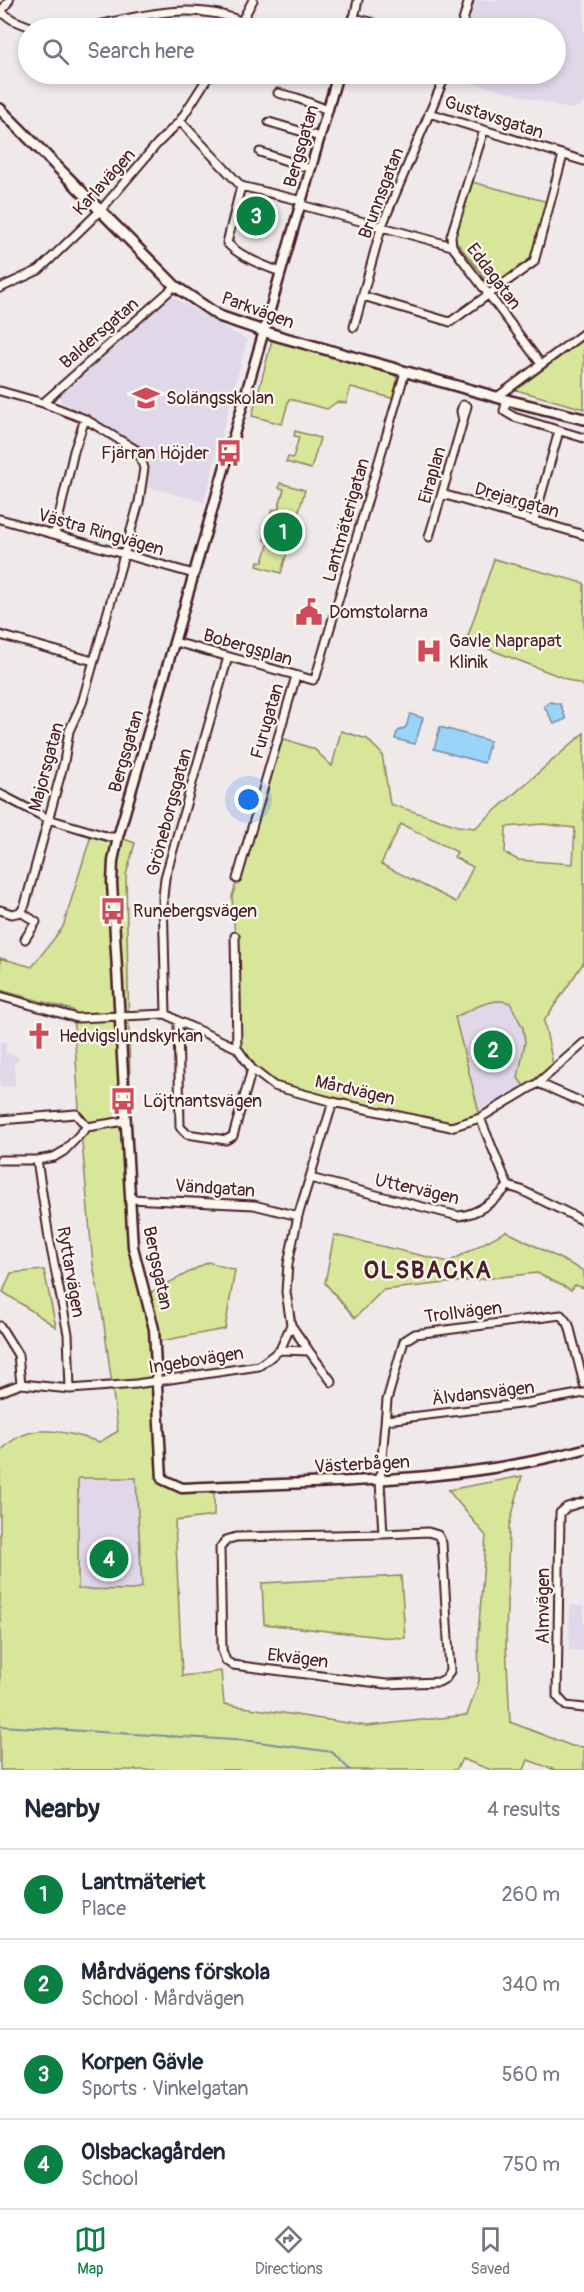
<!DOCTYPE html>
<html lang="en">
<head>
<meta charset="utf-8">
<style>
	:root { --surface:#fff; --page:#f2f2f3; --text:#1f2937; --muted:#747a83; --line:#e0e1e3; --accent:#0b8043 }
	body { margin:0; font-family:Pangolin,sans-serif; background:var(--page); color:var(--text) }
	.you { position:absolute; left:249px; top:800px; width:21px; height:21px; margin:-15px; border:4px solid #fff; border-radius:50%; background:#1a73e8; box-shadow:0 0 0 9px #1a73e833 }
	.badge { display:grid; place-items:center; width:39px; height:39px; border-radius:50%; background:var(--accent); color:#fff; font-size:20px; font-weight:700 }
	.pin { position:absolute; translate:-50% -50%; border:3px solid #fff; box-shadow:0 2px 6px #0006 }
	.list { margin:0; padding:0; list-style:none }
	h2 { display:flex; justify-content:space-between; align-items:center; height:78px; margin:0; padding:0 24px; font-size:26px }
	h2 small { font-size:20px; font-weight:400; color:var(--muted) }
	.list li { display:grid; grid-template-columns:39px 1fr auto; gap:18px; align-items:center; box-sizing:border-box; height:90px; padding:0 24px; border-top:2px solid var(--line) }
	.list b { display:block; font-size:22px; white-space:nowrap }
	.list p { margin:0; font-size:20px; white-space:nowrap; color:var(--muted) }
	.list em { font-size:20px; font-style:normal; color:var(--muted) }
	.icon { flex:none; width:33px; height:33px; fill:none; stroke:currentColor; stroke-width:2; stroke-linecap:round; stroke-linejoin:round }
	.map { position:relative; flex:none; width:584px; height:1770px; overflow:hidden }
	.search { position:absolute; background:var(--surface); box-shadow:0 3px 9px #0003; left:18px; right:18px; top:18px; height:66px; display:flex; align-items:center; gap:15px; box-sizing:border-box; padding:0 21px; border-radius:33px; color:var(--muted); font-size:22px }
	.sheet { height:438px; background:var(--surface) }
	nav { display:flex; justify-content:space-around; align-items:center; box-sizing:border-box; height:84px; border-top:2px solid var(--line); background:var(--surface); font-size:16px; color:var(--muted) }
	nav a { display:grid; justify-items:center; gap:3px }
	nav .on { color:var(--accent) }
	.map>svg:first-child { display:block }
	.built { fill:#e0d8e8 }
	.green { fill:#d7e699; stroke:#908262; stroke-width:1.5; fill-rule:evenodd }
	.water { fill:#98d5f9; stroke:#798ca7; stroke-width:1.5 }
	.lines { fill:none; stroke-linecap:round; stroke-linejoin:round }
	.stream { stroke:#798ca7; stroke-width:2 }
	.minor-casing { stroke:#4a1f2b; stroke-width:11 }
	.tertiary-casing { stroke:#4a1f2b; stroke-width:13 }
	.secondary-casing { stroke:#4a1f2b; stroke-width:14 }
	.minor { stroke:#fbf7ec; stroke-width:7 }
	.tertiary { stroke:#fbf7ec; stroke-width:8 }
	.secondary { stroke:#fbf7ec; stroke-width:9 }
	.labels { text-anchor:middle; stroke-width:4.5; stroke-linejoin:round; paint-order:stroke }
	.street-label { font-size:18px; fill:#4a1f2b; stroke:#fbf7ec }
	.poi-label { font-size:18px; fill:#4a1f2b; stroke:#fbf7ec; text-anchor:start }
	.district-label { font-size:24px; font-weight:bold; letter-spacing:1.5px; fill:#4a1f2b; stroke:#fbf7ec }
</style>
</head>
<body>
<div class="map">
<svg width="584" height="1770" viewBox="0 0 584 1770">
	<rect width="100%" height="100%" fill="#efe9ea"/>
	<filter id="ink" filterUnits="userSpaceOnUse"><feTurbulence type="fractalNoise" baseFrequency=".0167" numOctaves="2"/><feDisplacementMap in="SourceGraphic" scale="12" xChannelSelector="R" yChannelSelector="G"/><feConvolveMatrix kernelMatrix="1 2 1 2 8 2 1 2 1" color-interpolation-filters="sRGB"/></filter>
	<g filter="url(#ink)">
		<!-- built -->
		<path class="built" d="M472,0H584V103L574,109L561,107L464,80L466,74H556V28H463Z
			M169,295L247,340L204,502L147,487L148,460L140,448L96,419L61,402L59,394Z
			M503,1000L510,1003L523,1028L525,1042L520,1059L526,1089L480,1116L455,1017L487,1003Z
			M0,1041L7,1043L5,1053L18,1056V1061L14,1065L15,1086L0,1087Z
			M136,1477L142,1587L133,1590L78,1589V1478Z
			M570,1605L584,1606V1651L569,1650Z"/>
		<!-- green -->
		<path class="green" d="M472,182L548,202L531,258L492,287L454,239Z
			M584,339V409L516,390Z
			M272,340L393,374L397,378L395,399L351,387L346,403L337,402L327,409L289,399L282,424L252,416Z
			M295,431L320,438L311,469L286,462L288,457L293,458L299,437L294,436Z
			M280,483L305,490L296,521L271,514L273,509L278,510L284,489L279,488Z
			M265,535L290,542L281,573L257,566L258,561L263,562L269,542L264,540Z
			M494,559L584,583V686L489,649L468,636Z
			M341,731L367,739L382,754L390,804L458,826L475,828L584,733V962L544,1021L553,1064L526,1089L518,1078L525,1042L523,1028L510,1003C492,996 471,1010 455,1017L480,1116L451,1127L274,1086L262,1078L237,1048L235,936L232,897L279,737L314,749L332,766ZM401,824L457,852L454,857L473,867L456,902L381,864ZM543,824L575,828L573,864L518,860L505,853L506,827Z
			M92,832L108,833L135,843L126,875L133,1247L148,1294L208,1262L235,1270L225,1329L154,1342L166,1477L182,1485L214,1484V1516L175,1521L182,1676L221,1671L224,1704L367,1726L467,1715L479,1681L478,1637L486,1536L448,1490L522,1476L509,1527L506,1643L510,1722L572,1746L584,1747V1770H555L528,1760L524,1770H491L462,1759L456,1770H0V1452C27,1420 66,1431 100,1442L118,1431L103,1317L93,1265L79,1109L73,1010L0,990V958L32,967L63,927ZM78,1478H136L142,1587L133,1590L78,1589Z
			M506,1231L584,1271V1288L575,1285L571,1290L537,1273L383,1290L355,1318L325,1283L334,1235L449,1262Z
			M44,1270L56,1327L3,1292L11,1273Z
			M401,1576L405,1638L382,1637L264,1624L262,1583Z"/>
		<!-- water -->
		<path class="water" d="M550,702L560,704L566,719L554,724L544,706Z
			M410,714L423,718L415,744L395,739L397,732L406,727Z
			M440,727L490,741L484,763L434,749Z"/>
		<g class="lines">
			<!-- stream -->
			<path class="stream" d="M0,1726L251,1741L332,1752L350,1770"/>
			<defs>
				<path id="minor" d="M358,0L354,18L371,22L382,28
					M1,12L13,20L33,28
					M0,14L9,0
					M86,28C136,16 196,0 242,22
					M238,28L253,0
					M461,28L469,0
					M322,74L337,78
					M278,93L297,98L328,110
					M429,113L584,161
					M180,121L241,186L302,201
					M269,122L320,137
					M484,130L451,236L452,246L541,364
					M260,152L311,169
					M241,186L227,243C240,257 264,266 281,272
					M301,205L452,246
					M0,288L39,270L100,211L157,144L180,121L210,74
					M363,296L450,322L534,262L563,155
					M354,327L381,228L446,74
					M0,391L43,403L85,419L138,451L144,468L139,502L82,703L69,731L64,762L25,905L21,912L12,914L0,910
					M497,397L584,333
					M507,400L504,411L514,417L584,438
					M43,403L175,286
					M442,494L584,535
					M0,519L194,574
					M534,520L559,431
					M55,533L74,451L85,419
					M429,537C442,493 455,450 467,406L463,405L461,411L463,421
					M0,635L93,661
					M175,642L313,680
					M316,676L405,372
					M0,794L48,819L109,837H118
					M237,879L296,676
					M21,912L36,922L25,939
					M235,936L237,1048
					M0,996L77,1018L166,1014L178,1021L237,1048L252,1069L274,1086L333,1102L451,1127L480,1118L538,1083L584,1043
					M166,1014L163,897L165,878L228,657
					M178,1021L180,1127L187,1134L226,1140L233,1136L252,1069
					M538,1083L584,1103
					M480,1118L508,1186L521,1190L584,1221
					M0,1120L76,1114L87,1127
					M0,1160H37L54,1157L64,1151L87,1127L125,1121
					M37,1160L49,1238L68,1334L70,1389
					M310,1178L458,1216C477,1215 496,1200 508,1186
					M130,1199L254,1205L298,1216
					M0,1326L18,1355L21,1384
					M280,1350L309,1351L291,1325
					M309,1351L332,1382
					M0,1392L21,1384L70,1389L136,1384L259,1366L280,1350L291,1325L286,1292L288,1264L298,1216L333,1102
					M386,1420L528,1403L584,1393
					M584,1502L567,1507L560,1513L557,1696L566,1706L584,1708
					M383,1534L428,1532L438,1535L442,1543L450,1671L446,1678L439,1682L386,1684L233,1665L226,1661L222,1650L220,1548L226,1540L236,1537L383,1534L380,1481L387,1400L404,1341L415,1334L561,1315L569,1325L584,1384"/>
				<path id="tertiary" d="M351,28L354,18
					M338,74L118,837L113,861L112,883L133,1247L154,1329L162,1479L182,1488C317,1481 453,1485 584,1449"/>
				<path id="secondary" d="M0,109L175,286L219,316L278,336L507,400L584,419"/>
			</defs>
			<!-- minor casing -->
			<use href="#minor" class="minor-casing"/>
			<!-- tertiary casing -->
			<use href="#tertiary" class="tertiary-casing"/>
			<!-- secondary casing -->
			<use href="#secondary" class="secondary-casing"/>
			<!-- minor -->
			<use href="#minor" class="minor"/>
			<!-- tertiary -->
			<use href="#tertiary" class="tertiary"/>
			<!-- secondary -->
			<use href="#secondary" class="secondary"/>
		</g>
	</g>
	<!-- icons -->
	<defs>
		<symbol id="school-bare" viewBox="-9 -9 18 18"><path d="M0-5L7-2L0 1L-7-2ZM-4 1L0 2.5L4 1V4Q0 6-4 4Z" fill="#d1495b" stroke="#fbf7ec" stroke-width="2.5" paint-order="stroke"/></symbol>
		<symbol id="bus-bare" viewBox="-9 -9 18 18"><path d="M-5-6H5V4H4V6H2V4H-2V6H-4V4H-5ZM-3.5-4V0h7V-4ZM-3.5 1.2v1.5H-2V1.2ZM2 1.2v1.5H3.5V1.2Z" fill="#d1495b" stroke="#fbf7ec" stroke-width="2.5" paint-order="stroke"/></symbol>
		<symbol id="civic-bare" viewBox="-9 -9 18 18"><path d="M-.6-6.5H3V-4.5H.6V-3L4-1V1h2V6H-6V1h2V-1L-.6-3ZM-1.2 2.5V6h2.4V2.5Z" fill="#d1495b" stroke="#fbf7ec" stroke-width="2.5" paint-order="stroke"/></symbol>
		<symbol id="hospital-bare" viewBox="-9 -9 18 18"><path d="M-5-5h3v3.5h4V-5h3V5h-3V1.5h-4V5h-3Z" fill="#d1495b" stroke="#fbf7ec" stroke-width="2.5" paint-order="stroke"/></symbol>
		<symbol id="church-bare" viewBox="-9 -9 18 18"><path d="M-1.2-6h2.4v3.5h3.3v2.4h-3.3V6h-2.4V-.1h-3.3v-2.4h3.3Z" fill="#d1495b" stroke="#fbf7ec" stroke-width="2.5" paint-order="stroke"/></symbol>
	</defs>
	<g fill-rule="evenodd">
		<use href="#school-bare" x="127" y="379" width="38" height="38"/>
		<use href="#bus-bare" x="210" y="434" width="38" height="38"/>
		<use href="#civic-bare" x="290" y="593" width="38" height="38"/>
		<use href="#hospital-bare" x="410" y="632" width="38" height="38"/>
		<use href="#bus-bare" x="94" y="892" width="38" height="38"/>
		<use href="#church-bare" x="20" y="1017" width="38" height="38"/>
		<use href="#bus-bare" x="104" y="1082" width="38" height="38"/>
	</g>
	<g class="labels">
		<!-- street labels -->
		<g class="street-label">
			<text transform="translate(494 117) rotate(18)" y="6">Gustavsgatan</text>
			<text transform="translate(301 146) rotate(-74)" y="6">Bergsgatan</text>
			<text transform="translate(104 182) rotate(-48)" y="6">Karlavägen</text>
			<text transform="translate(381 193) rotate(-69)" y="6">Brunnsgatan</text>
			<text transform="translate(494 276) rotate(53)" y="6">Eddagatan</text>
			<text transform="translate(258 310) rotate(20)" y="6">Parkvägen</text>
			<text transform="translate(99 333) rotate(-41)" y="6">Baldersgatan</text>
			<text transform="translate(432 475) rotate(-74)" y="6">Eiraplan</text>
			<text transform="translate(517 500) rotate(16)" y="6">Drejargatan</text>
			<text transform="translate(346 520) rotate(-74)" y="6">Lantmäterigatan</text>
			<text transform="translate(101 532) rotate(16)" y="6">Västra Ringvägen</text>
			<text transform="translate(248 647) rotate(16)" y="6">Bobergsplan</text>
			<text transform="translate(267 721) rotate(-74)" y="6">Furugatan</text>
			<text transform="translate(126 751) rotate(-74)" y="6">Bergsgatan</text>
			<text transform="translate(46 767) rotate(-75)" y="6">Majorsgatan</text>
			<text transform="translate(169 812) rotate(-75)" y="6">Gröneborgsgatan</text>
			<text transform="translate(355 1090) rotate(13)" y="6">Mårdvägen</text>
			<text transform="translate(215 1188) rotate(4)" y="6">Vändgatan</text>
			<text transform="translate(417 1189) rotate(13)" y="6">Uttervägen</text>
			<text transform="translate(158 1268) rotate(78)" y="6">Bergsgatan</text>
			<text transform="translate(71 1272) rotate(80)" y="6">Ryttarvägen</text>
			<text transform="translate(463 1312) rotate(-7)" y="6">Trollvägen</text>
			<text transform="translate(196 1360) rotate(-9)" y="6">Ingebovägen</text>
			<text transform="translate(483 1393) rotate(-7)" y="6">Älvdansvägen</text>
			<text transform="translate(362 1464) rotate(-3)" y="6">Västerbågen</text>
			<text transform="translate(543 1606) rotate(-90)" y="6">Almvägen</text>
			<text transform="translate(298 1658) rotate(7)" y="6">Ekvägen</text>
		</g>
		<!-- poi labels -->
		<g class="poi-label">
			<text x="166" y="404">Solängsskolan</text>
			<text x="209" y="459" text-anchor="end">Fjärran Höjder</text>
			<text x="329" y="618">Domstolarna</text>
			<text x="449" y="647">Gavle Naprapat<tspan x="449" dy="21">Klinik</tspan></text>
			<text x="133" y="917">Runebergsvägen</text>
			<text x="59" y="1042">Hedvigslundskyrkan</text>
			<text x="143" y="1107">Löjtnantsvägen</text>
		</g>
		<!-- district labels -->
		<g class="district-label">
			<text x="428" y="1278">OLSBACKA</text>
		</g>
	</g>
</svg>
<div class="you"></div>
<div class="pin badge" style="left:283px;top:532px">1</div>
<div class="pin badge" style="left:493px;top:1050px">2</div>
<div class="pin badge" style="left:256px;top:216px">3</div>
<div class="pin badge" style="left:109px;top:1559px">4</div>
<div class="search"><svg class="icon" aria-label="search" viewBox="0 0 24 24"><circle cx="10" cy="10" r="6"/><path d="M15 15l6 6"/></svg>Search here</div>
</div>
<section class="sheet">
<h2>Nearby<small>4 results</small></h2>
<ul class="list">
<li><span class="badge">1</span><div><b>Lantmäteriet</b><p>Place</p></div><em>260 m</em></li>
<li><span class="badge">2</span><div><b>Mårdvägens förskola</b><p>School · Mårdvägen</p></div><em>340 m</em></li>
<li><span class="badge">3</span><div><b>Korpen Gävle</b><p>Sports · Vinkelgatan</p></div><em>560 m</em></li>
<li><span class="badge">4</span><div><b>Olsbackagården</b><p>School</p></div><em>750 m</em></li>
</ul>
</section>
<nav>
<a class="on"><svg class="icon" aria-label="map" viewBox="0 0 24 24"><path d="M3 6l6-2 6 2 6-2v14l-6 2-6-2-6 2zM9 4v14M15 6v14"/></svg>Map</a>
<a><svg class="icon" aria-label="directions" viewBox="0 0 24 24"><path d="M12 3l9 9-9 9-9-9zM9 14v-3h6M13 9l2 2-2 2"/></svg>Directions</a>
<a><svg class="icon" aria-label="saved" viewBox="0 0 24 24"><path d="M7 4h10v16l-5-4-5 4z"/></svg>Saved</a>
</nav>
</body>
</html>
